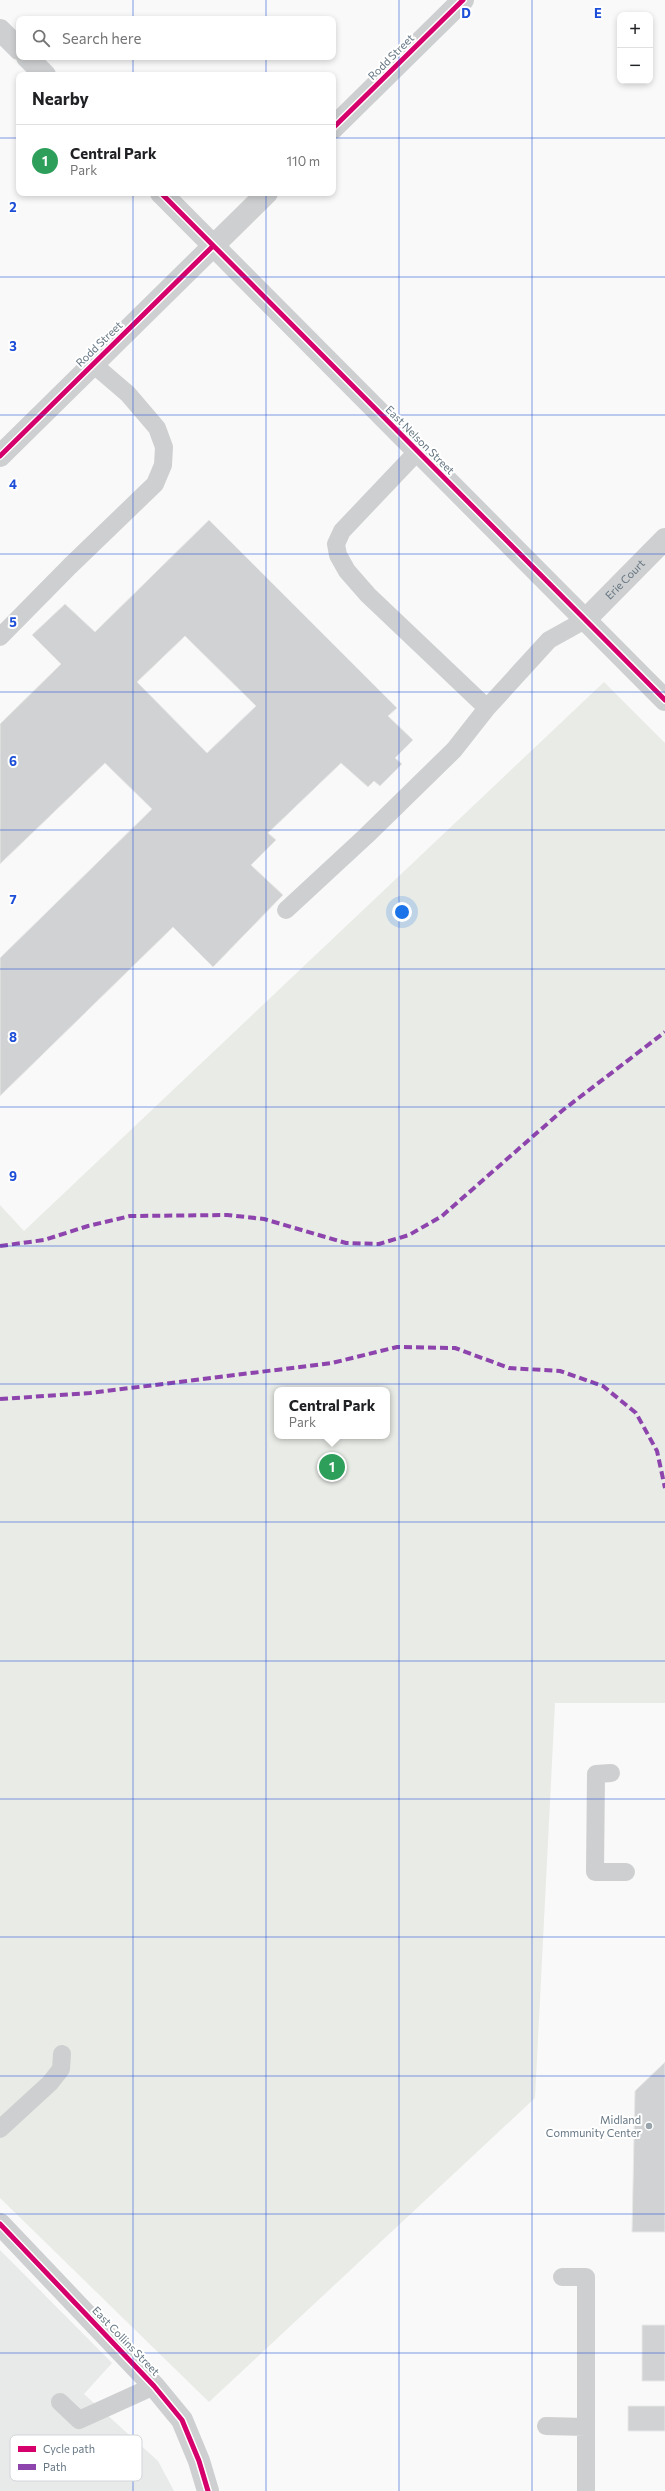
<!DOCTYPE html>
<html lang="en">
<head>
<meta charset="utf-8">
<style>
	:root { --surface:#fff; --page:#f6f6f6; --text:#202124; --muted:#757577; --line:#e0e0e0; --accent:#b45309 }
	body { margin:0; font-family:Commissioner,sans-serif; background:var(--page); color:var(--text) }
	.controls { position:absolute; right:12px; top:12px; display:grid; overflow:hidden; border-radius:8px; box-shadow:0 2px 6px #0003 }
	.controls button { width:36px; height:36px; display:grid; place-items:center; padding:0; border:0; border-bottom:1px solid var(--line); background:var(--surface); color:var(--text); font:20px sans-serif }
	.you { position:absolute; left:402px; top:912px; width:14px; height:14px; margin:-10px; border:3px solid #fff; border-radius:50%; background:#1a73e8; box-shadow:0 0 0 6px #1a73e833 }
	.badge { display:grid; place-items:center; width:26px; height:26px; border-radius:50%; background:var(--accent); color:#fff; font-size:13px; font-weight:700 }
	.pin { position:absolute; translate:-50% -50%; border:2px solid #fff; box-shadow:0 1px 4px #0006 }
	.popup { position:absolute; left:274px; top:1387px; width:116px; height:52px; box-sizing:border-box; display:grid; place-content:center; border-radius:8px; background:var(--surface); filter:drop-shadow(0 1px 3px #0005); font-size:13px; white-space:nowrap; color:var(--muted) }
	.popup b { font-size:15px; color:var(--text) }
	.popup::after { content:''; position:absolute; left:50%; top:100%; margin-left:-8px; border:8px solid transparent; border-top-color:var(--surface) }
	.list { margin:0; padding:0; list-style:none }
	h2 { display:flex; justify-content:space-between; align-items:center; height:52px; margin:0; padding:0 16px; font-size:17px }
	h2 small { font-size:13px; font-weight:400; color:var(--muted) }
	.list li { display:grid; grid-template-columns:26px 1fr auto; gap:12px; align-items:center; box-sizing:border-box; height:72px; padding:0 16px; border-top:1px solid var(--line) }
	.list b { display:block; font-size:15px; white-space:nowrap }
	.list p { margin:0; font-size:13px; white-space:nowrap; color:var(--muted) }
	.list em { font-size:13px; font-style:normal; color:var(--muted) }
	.icon { flex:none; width:22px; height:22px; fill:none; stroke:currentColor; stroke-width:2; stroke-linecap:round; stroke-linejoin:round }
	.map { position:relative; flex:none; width:665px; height:2491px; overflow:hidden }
	.search { position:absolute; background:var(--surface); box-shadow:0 2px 6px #0003; left:16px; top:16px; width:320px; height:44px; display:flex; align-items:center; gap:10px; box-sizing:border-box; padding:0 14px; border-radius:8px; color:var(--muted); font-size:15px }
	.panel { position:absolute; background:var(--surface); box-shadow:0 2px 6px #0003; left:16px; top:72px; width:320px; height:124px; border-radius:8px }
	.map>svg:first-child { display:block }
	.built { fill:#e8e9e9 }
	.green { fill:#e8ebe6; fill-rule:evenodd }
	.building { fill:#d0d2d3; stroke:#e8e8e8; fill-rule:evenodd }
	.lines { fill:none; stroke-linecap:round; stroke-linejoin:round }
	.service { stroke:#cecfd0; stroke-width:18 }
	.minor { stroke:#cecfd0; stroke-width:22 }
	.tertiary { stroke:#cecfd0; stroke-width:22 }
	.quiet { stroke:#8e44ad; stroke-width:4; stroke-dasharray:8 4; stroke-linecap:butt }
	.cycleway-casing { stroke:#fff; stroke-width:8 }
	.cycleway { stroke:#d6006c; stroke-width:5 }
	.grid { fill:none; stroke:#1d4ed8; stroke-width:1; stroke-opacity:0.55 }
	.poi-dot { fill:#99a4ac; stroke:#fff; stroke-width:1.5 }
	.labels { text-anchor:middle; stroke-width:4; stroke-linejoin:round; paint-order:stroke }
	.street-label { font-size:11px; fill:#657683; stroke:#fff }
	.poi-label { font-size:11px; fill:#657683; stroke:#fff; text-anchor:end }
	.key { fill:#fff; stroke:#d1d6da; stroke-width:1 }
	.key-label { font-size:11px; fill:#657683 }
	.grid-label { font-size:13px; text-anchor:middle; font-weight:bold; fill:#1d4ed8; stroke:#fff; stroke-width:4; stroke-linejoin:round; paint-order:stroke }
</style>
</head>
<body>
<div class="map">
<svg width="665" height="2491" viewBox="0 0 665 2491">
	<rect width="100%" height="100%" fill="#f9f9f9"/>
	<!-- built -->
	<path class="built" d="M0,2250L112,2363L84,2394L158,2461L174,2491H0Z"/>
	<!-- green -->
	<path class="green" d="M604,682L665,743V1703H555L535,2098L209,2402L0,2198V1205L24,1231ZM277,1390H387V1436H277Z"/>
	<!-- building -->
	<path class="building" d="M209,520L397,708L388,716L413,740L395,758L402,764L380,786L374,781L368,787L341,763L268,833L276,840L251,865L283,895L213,967L173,927L0,1096V958L152,809L105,763L0,864V724L61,664L32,635L65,604L95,632ZM185,636L256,706L207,753L137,682Z
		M665,2062V2232H632L635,2091Z
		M642,2325H665V2381H642Z
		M628,2406H665V2431H628Z"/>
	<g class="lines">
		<!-- service -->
		<path class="service" d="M417,452L342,531L336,544L338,555L347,571L368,595L487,708
			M0,637L70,566L155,484L163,465L164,447L157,428L128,394L93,364
			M286,910L366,836L454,750L487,708L549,640L585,620
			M611,1773L596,1774L595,1872H626
			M0,2129L50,2083L61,2069L62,2054
			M562,2277H586V2491
			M60,2402L79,2420L154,2386
			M546,2426L586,2427"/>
		<!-- minor -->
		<g class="minor">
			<path id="s1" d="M585,620L665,539"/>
			<path d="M0,2224L154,2386L182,2420L199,2461L208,2491"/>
		</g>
		<!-- tertiary -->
		<path class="tertiary" d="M0,30L19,49
			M27,57L45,75
			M333,128L463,0
			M161,193L665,700
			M0,456L267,193"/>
		<!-- quiet -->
		<path class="quiet" d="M0,1246L44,1240L88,1226L130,1216L227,1215L264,1219L346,1243L379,1244L409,1235L442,1216L563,1110L665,1032
			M0,1399L90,1393L332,1363L397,1347L455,1348L509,1368L560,1371L603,1386L636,1413L657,1451L665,1488"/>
		<defs>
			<path id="cycleway" d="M333,128L463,0
				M161,193L665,700
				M0,456L213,246
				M0,2224L154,2386L182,2420L199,2461L208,2491"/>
		</defs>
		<!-- cycleway casing -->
		<use href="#cycleway" class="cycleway-casing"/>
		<!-- cycleway -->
		<use href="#cycleway" class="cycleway"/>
	</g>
	<!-- grid -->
	<path class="grid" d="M133,0V19M266,0V19M399,0V2491M532,0V2491M133,57V75M266,57V75M0,138H19M333,138H665M133,193V2491M266,193V2491M0,277H665M0,415H665M0,554H665M0,692H665M0,830H665M0,969H665M0,1107H665M0,1246H665M0,1384H665M0,1522H665M0,1661H665M0,1799H665M0,1937H665M0,2076H665M0,2214H665M0,2353H665"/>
	<!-- markers -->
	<circle class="poi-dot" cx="649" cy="2126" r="4"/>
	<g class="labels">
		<!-- street labels -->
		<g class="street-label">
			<text transform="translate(391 57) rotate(-45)" y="4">Rodd Street</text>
			<text transform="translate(99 344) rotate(-44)" y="4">Rodd Street</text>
			<text transform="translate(420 440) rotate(45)" y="4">East Nelson Street</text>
			<text dy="4" stroke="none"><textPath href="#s1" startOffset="57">Erie Court</textPath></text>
			<text transform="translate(126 2341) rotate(46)" y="4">East Collins Street</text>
		</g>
		<!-- poi labels -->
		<g class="poi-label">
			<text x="641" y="2124">Midland<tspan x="641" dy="13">Community Center</tspan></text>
		</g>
	</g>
	<!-- legend -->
	<rect x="10" y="2435" width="132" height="46" rx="6" class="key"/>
	<rect x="18" y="2446" width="18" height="6" fill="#d6006c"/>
	<rect x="18" y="2464" width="18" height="6" fill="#8e44ad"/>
	<g class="key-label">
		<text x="43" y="2453">Cycle path</text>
		<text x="43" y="2471">Path</text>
	</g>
	<g class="grid-label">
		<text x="466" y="18">D</text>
		<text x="598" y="18">E</text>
		<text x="13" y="212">2</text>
		<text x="13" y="351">3</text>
		<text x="13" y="489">4</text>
		<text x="13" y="627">5</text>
		<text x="13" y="766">6</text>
		<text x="13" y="904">7</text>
		<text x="13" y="1042">8</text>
		<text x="13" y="1181">9</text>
	</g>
</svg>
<div class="controls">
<button>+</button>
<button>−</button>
</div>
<div class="you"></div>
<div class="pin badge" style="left:332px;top:1467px;background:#2e9e5b">1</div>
<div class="popup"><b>Central Park</b>Park</div>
<div class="search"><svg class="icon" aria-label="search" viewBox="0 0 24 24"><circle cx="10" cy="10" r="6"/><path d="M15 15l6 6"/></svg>Search here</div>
<section class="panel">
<h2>Nearby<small></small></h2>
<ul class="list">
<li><span class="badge" style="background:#2e9e5b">1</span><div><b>Central Park</b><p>Park</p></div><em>110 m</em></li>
</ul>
</section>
</div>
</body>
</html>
